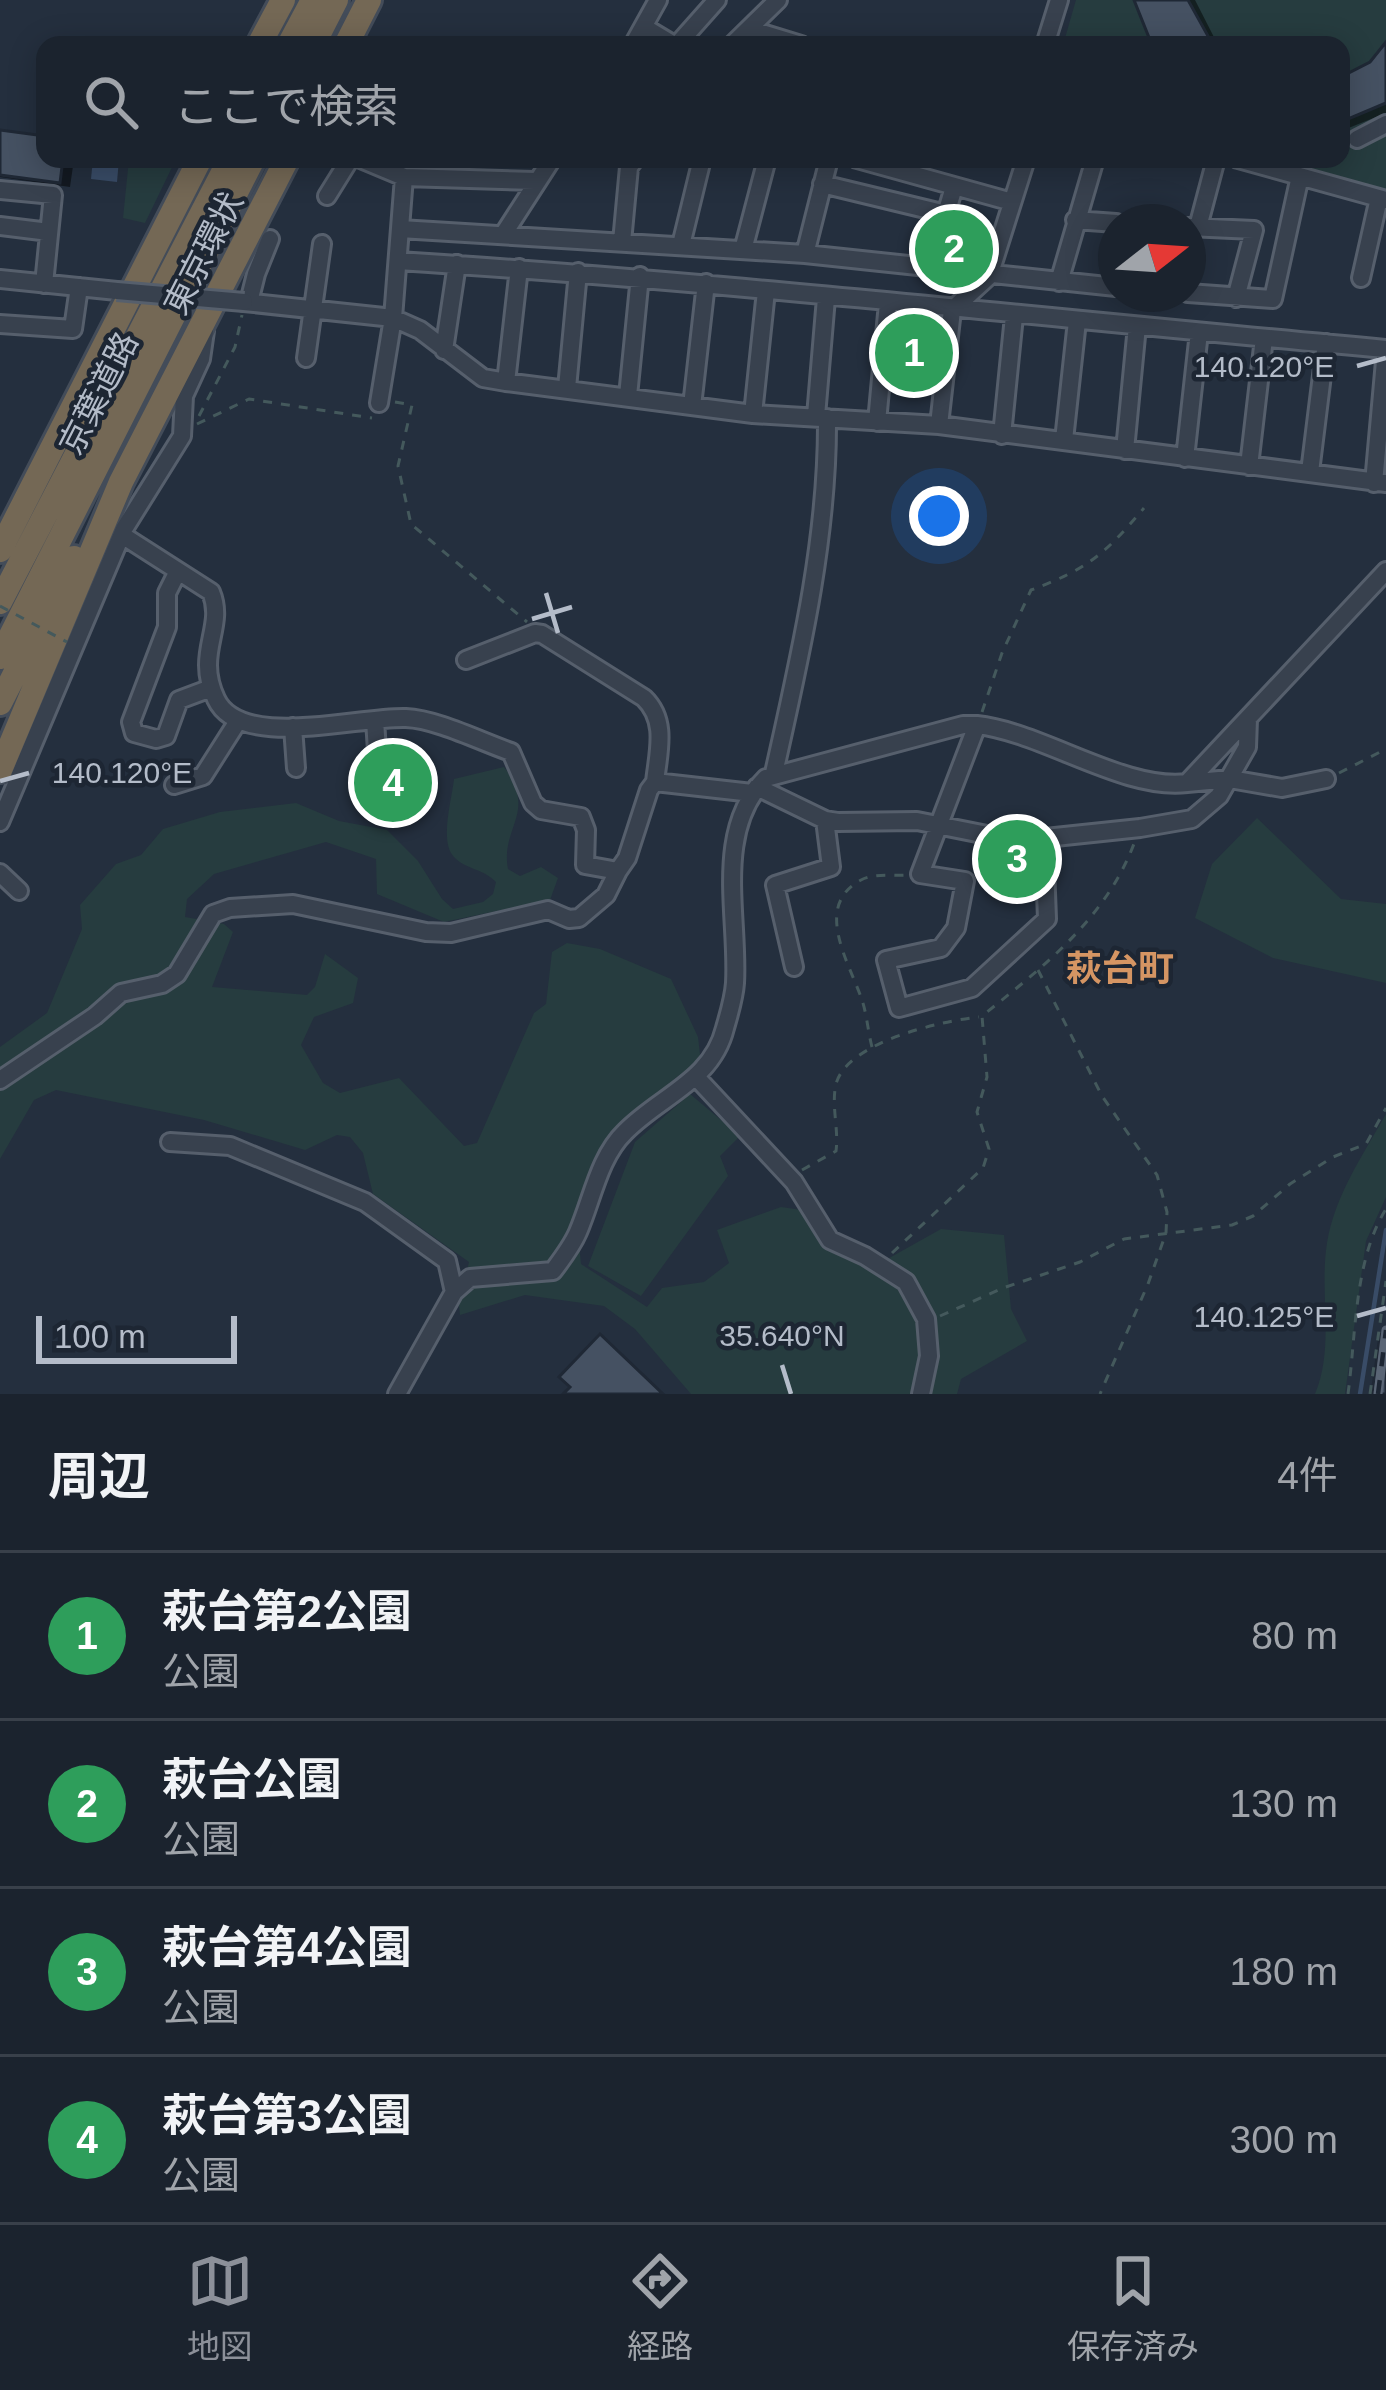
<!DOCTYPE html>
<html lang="ja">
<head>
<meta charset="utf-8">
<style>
	:root { --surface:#1b232e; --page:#242b36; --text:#f1f3f6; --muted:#a0a4aa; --line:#39404a; --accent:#8c9099 }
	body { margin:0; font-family:Arial,"Noto Sans JP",sans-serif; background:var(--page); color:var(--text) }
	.compass { position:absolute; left:1098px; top:204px; width:108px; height:108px; border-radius:50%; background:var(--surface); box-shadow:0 6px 30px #0003; rotate:73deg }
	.scale { position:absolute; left:36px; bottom:30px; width:201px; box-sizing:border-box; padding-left:12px; border:6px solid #b4bcc9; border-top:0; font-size:33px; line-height:42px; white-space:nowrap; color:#b4bcc9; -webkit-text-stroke:9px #1d2633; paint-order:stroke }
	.you { position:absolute; left:939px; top:516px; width:42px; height:42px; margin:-30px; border:9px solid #fff; border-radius:50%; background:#1a73e8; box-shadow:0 0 0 18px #1a73e833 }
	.badge { display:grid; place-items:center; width:78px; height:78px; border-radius:50%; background:var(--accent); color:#fff; font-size:39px; font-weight:700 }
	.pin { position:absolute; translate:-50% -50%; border:6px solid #fff; box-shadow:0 3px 12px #0006 }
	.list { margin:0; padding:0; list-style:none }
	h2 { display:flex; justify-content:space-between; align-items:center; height:156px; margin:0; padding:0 48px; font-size:51px }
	h2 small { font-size:39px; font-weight:400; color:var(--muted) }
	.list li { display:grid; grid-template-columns:78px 1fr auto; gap:36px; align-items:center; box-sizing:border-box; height:168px; padding:0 48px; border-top:3px solid var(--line) }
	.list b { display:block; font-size:45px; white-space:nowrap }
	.list p { margin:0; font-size:39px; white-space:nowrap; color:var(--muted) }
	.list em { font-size:39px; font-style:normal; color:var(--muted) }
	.icon { flex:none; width:66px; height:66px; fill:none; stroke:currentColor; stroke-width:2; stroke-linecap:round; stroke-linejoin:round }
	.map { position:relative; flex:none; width:1386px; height:1394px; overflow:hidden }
	.search { position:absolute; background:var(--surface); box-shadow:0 6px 30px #0003; left:36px; right:36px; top:36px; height:132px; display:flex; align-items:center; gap:30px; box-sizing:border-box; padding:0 42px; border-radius:24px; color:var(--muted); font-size:45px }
	.sheet { height:828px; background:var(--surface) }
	nav { display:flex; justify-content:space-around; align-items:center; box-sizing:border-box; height:168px; border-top:3px solid var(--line); background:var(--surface); font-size:33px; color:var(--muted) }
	nav a { display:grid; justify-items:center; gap:6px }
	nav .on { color:var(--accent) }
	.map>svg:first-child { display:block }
	.green { fill:#263c3f }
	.water { fill:#394c67 }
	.shadow { fill:#0007 }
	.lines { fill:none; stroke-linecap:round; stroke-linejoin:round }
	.stream { stroke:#394c67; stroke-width:4.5 }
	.building { fill:#455162; stroke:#1f2835; stroke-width:3 }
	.minor-casing { stroke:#565f6c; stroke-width:22 }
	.highway-casing { stroke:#434c59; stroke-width:30 }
	.path { stroke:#44595c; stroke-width:3; stroke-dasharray:9 9; stroke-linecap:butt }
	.minor { stroke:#38414e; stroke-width:16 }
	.highway { stroke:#746855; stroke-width:24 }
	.rail-casing { stroke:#5a6575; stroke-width:9 }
	.rail { stroke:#1d2633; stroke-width:4.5; stroke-dasharray:14; stroke-linecap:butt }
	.minor-bridge-casing { stroke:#565f6c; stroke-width:22; stroke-linecap:butt }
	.path-bridge { stroke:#44595c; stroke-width:3; stroke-dasharray:9 9; stroke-linecap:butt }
	.minor-bridge { stroke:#38414e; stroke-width:16 }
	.ticks { fill:none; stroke:#b4bcc9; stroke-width:4.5 }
	.labels { text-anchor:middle; stroke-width:9; stroke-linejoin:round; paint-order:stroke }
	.street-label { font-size:33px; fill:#b4bcc9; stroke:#1d2633 }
	.neighbourhood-label { font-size:36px; font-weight:bold; fill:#d59563; stroke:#1d2633 }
	.ticks-label { font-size:30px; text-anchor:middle; fill:#b4bcc9; stroke:#1d2633; stroke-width:9; stroke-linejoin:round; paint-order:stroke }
</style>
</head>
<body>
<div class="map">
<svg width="1386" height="1394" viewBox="0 0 1386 1394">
	<rect width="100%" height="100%" fill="#242f3e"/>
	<!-- green -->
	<path class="green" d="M1076,0H1386V193L1264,159H1341V45H1063Z
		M129,159H176L145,223L123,218Z
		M927,222L991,236L982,264L975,267L919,262Z
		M891,312L938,316L943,326L940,385L885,380Z
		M504,767C538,813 500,827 508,869L520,876L541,867L558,878L550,900L444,922L377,894L376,859L326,842L214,874L187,899L185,917L224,924L233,932L212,987L307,995L315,987L325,954L358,978L353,1003L314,1017L301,1045L323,1083L340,1093L399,1078L464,1146L477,1143L534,1013L546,1004L552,952L567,943L600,949L671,979L698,1037L701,1063L678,1076L632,1115L576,1214L581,1264L647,1307L662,1288L704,1282L729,1263L717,1230L781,1207L802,1210L827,1248L875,1266L941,1229L1004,1235L1011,1309L1027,1341L961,1379L957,1394H691L635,1329L604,1306L525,1295L460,1315L459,1305L469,1262L373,1194L363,1153L350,1137L337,1135L305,1150L204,1120L56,1090L34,1100L0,1159V1047L47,1013L82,929L80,905L116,864L141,855L163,829L220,812L296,803L339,821L387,830L418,861L442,899L453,909L483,902L493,894L496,882C484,869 465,869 454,857C439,842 452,799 454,779Z
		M1257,818L1341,899L1386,904V983L1273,958L1195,918L1212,864Z
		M999,845L1037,852L1036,882L1008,878V868L996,865Z
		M690,1094L740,1136L720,1156L728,1176L641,1296L588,1266L635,1142Z
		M1386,1114V1197L1366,1241L1345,1394H1315C1335,1346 1319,1293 1327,1243C1335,1195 1363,1155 1386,1114Z"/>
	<!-- water -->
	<path class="water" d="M93,159H119L117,182L91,179Z"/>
	<!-- shadow -->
	<path class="shadow" d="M1137,0H1195L1218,45H1156Z
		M1386,43V113L1341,131V80L1373,64Z
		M0,133L45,139V159H74L70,187L0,177Z"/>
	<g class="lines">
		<!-- stream -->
		<path class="stream" d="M1360,1394L1386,1230"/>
	</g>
	<!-- building -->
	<path class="building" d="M1134,0H1188L1213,45H1152Z
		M1386,42V103L1341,122V77L1370,62Z
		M0,130L45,136V159H63L60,183L0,175Z
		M600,1334L663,1394H563L570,1387L559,1377Z
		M1380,1335L1386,1336V1394H1372Z"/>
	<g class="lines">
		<defs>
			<path id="minor" d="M644,27L674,45
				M749,29L801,45
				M633,45L658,0
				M677,45L717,0
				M732,45L778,0
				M1045,45L1059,0
				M1357,139L1386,124
				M361,159L404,177L535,181
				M857,159L1012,202
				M1238,159L1386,200
				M822,184L946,214L954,187
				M0,190L53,195L44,284
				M327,196L350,159
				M1075,220L1116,223
				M0,226L49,232
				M1188,227L1254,230L1236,298
				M1198,227L1216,159
				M400,229L805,254L1116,287
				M503,235L552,159
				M622,242L629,167L635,159
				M681,245L702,159
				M743,250L767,159
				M805,254L829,159
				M398,261C728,282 1057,319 1386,349
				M1361,278L1379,198
				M0,279L117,291
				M1059,282L1095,159
				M1188,293L1273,299L1300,176
				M244,302L393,318L420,330L483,378L506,382L753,414L939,425L1386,483
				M249,302L256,274L270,239
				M0,324L73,329L79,287
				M444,350L457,264
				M306,358L322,244
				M506,382L519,268
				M567,388L578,272
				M628,396L640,276
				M379,403L393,318L404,177
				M692,406L706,283
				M753,414L766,291
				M816,416L826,298
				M877,422L888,303
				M939,425L952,310L989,276L1026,159
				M1002,435L1014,316
				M1064,440L1077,321
				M1125,450L1137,326
				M1185,458L1199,332
				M1249,466L1264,338
				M1310,472L1326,343
				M1374,483L1386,350
				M122,535L211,592C226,628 194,652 216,699C240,751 358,716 406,718C436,719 482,742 511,752L533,803L541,810L581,817L586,830L585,865L618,871L627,858L649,790L655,782L752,793
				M178,571L167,593V627L131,722L134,733L156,739L166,736L179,700L211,688
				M466,660L535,633L542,634L644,698C668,721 658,753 655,782
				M375,720L378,766
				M977,725L920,874L965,881L956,928L941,948L886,960L899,1008L972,988L1047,919L1044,840
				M293,727L296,768
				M774,773C800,657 828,538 827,418
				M1187,783L1230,779L1282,788L1326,779
				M174,785L203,776L238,721
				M757,787L825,820L838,822L917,821L1017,841L1140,828L1192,819L1219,796L1247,747L1248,719
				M0,822L124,529L182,436L184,396L201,359L205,331
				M0,873L19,891
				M794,967L775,885L831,867L825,820
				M697,1078L794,1182L830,1240L865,1256L906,1282L926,1319L929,1356L921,1394
				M0,1080L95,1016L121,993L162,984L177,974L213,914L230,908L293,904L426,932L451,933L548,910L569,919L579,918L606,895L618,871
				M170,1142L230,1146L365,1202L447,1261L454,1292
				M397,1394L454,1292L470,1278L553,1271C562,1259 572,1246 578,1232C592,1200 599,1157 625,1132C660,1096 712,1081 725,1028C729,1014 734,998 735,983C739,917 713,831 766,778L963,725H977C1042,732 1124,791 1187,783L1386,571"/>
			<path id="highway" d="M259,45L283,0
				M289,45L313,0
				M313,45L336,0
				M346,45L369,0
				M0,550L200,159
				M0,602L230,159
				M0,657L253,159
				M0,703L74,558
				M0,770L121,482L287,159"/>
		</defs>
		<!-- minor casing -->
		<use href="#minor" class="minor-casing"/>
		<!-- highway casing -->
		<use href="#highway" class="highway-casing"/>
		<!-- path -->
		<path class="path" d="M395,402L412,405L398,466L411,524L527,622
			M199,416L235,347L242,315
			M197,424L249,399L372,418
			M982,712L1002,653L1031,590C1088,569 1105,554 1144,508
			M1339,773L1386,749
			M1038,970L1102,1096L1157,1175L1167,1212L1166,1233L1148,1284L1100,1394
			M872,1047C868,1032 867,1015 862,1000C850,964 812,906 861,880C874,873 893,876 908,875
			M802,1170L836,1151C839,1129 831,1106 836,1084C847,1042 941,1021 979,1017
			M892,1253L983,1168L989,1149L977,1112L987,1077L982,1016C1043,967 1107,918 1135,841
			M940,1316L1003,1288L1080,1262L1124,1239L1232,1225L1253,1216L1290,1184L1333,1157L1366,1144L1386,1108
			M1348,1394C1356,1335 1354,1260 1386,1209
			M1370,1394L1386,1281"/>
		<!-- minor -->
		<use href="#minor" class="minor"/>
		<!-- highway -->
		<use href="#highway" class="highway"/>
		<defs>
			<path id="rail" d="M1378,1394L1386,1330"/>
		</defs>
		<!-- rail casing -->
		<use href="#rail" class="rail-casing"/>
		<!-- rail -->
		<use href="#rail" class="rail"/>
		<defs>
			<path id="minor-bridge" d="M117,291L244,302"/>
		</defs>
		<!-- minor-bridge casing -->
		<use href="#minor-bridge" class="minor-bridge-casing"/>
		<!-- path-bridge -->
		<path class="path-bridge" d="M0,606L67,642"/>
		<!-- minor-bridge -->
		<use href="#minor-bridge" class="minor-bridge"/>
	</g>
	<!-- ticks -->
	<path class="ticks" d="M1357,366L1386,358M546,593L558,633M532,619L572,607M0,781L29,773M1357,1316L1386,1308M782,1365L791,1394"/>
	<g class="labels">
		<!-- street labels -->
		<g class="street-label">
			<text transform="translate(203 253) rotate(-63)" y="12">東京環状</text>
			<text transform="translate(98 393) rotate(-63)" y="12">京葉道路</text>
		</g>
		<!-- neighbourhood labels -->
		<g class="neighbourhood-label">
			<text x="1120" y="981">萩台町</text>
		</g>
	</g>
	<g class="ticks-label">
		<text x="1264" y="377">140.120°E</text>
		<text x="122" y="783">140.120°E</text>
		<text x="1264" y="1327">140.125°E</text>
		<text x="782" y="1346">35.640°N</text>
	</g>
</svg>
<svg class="compass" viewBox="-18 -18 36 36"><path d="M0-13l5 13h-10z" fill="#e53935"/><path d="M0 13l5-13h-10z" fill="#a0a4aa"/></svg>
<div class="scale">100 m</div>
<div class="you"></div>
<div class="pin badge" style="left:914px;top:353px;background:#2e9e5b">1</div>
<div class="pin badge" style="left:954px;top:249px;background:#2e9e5b">2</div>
<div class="pin badge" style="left:1017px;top:859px;background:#2e9e5b">3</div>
<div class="pin badge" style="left:393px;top:783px;background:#2e9e5b">4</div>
<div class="search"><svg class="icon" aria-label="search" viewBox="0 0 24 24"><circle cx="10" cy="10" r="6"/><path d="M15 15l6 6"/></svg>ここで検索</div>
</div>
<section class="sheet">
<h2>周辺<small>4件</small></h2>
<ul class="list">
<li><span class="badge" style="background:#2e9e5b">1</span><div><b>萩台第2公園</b><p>公園</p></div><em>80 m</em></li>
<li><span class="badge" style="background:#2e9e5b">2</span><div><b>萩台公園</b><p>公園</p></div><em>130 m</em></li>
<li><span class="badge" style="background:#2e9e5b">3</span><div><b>萩台第4公園</b><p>公園</p></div><em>180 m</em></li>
<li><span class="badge" style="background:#2e9e5b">4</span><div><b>萩台第3公園</b><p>公園</p></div><em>300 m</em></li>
</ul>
</section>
<nav>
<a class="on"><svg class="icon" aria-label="map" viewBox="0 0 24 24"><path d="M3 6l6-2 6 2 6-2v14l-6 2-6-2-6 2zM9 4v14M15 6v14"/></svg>地図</a>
<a><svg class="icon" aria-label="directions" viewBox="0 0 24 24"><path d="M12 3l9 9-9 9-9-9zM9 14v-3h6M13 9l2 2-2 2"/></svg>経路</a>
<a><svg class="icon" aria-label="saved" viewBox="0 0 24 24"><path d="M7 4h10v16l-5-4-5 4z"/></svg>保存済み</a>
</nav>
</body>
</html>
